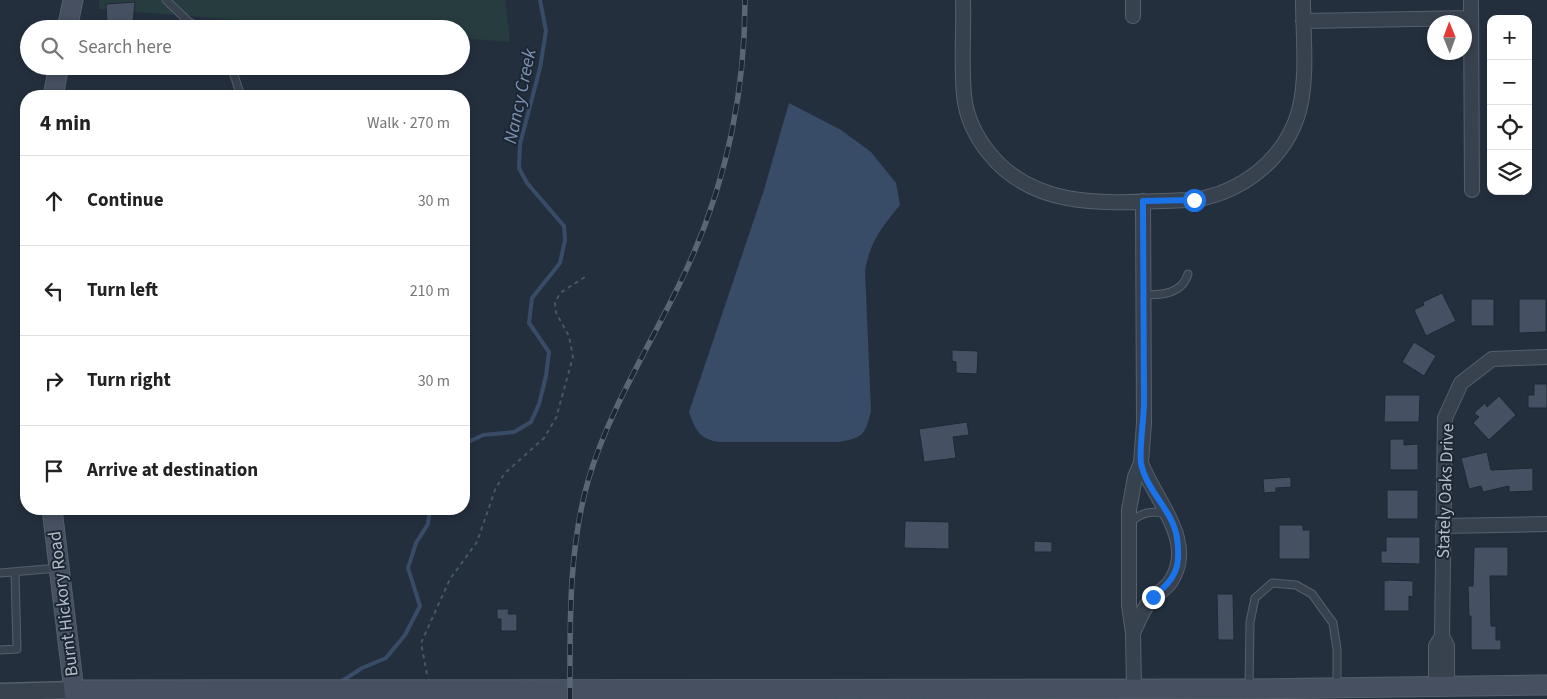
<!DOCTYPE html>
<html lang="en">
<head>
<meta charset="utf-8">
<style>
	:root { --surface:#fff; --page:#f2f2f2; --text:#222; --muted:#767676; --line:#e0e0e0 }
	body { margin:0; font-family:"Source Sans 3",sans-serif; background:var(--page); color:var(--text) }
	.controls { position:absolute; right:15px; top:15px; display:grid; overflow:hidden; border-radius:10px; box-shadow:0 2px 8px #0003 }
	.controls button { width:45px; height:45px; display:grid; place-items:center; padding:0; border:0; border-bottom:1px solid var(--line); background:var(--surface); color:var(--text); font:25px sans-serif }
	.compass { position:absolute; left:1427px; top:15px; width:45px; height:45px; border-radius:50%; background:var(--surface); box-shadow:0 2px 8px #0003; rotate:359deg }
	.stop { position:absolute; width:15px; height:15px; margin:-11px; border:4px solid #1a73e8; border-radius:50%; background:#fff }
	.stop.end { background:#1a73e8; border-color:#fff; box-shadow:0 1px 5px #0008 }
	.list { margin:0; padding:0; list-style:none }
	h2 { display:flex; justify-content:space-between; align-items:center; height:65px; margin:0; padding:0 20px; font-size:21px }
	h2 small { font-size:16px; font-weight:400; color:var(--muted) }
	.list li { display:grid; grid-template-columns:32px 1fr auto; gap:15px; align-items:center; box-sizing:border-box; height:90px; padding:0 20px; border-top:1px solid var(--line) }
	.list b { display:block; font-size:19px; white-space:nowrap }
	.list em { font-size:16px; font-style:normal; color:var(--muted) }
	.icon { flex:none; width:28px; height:28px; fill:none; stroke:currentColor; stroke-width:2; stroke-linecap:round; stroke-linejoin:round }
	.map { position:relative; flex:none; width:1547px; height:699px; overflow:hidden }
	.search { position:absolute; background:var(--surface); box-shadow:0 2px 8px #0003; left:20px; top:20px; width:450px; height:55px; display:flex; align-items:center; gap:12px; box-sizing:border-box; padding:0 18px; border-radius:28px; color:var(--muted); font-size:19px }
	.panel { position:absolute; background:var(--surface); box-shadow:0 2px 8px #0003; left:20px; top:90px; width:450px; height:425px; border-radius:20px }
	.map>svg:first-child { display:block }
	.green { fill:#263c3f }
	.water { fill:#394c67 }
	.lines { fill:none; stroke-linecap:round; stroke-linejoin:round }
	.stream { stroke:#394c67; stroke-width:4 }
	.building { fill:#455162; stroke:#1f2835 }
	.service-casing { stroke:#565f6c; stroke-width:9 }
	.minor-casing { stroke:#565f6c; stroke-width:16 }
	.tertiary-casing { stroke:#565f6c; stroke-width:19 }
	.secondary-casing { stroke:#565f6c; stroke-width:21 }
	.path { stroke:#44595c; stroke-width:2; stroke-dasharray:4 4; stroke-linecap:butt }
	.service { stroke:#38414e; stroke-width:7 }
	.minor { stroke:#38414e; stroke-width:14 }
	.tertiary { stroke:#38414e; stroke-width:16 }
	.secondary { stroke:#465061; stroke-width:19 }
	.rail-casing { stroke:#5a6575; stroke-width:5.5 }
	.rail { stroke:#1d2633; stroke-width:4; stroke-dasharray:11; stroke-linecap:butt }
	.route { stroke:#1a73e8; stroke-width:6 }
	.labels { text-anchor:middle; stroke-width:4; stroke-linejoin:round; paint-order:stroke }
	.street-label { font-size:18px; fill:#b4bcc9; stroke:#1d2633 }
	.water-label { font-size:19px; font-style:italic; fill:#7c92b1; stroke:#1d2633 }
</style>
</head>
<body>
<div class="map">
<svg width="1547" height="699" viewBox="0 0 1547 699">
	<rect width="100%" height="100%" fill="#242f3e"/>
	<!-- green -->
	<path class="green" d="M99,0H505L510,42L461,38V29H348L99,9Z"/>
	<!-- water -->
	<path class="water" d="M789,103L841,130L871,152L896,183L900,205C882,227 870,241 865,271L871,411C865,436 862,438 838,442H720C699,439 696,431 689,412L764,190Z"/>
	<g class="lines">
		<!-- stream -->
		<path class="stream" d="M464,444L483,435L514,432L531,422L539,404L546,376L549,352L529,323L532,298L560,263L565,240L564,226L527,183L519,168L520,144L540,68L546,31L540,0
			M341,685L342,681L362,668L386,658L405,635L420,606L408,568L416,543L428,524L430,509"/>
	</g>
	<!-- building -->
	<path class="building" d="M135,2L133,23L107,24L106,4Z
		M1442,293L1456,321L1426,336L1414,310L1424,305L1423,302Z
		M1471,299H1494V326H1471Z
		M1519,299H1546V332L1519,333Z
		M1414,342L1436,356L1424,376L1402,362Z
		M952,350L978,351L977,374L956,373V362L952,361Z
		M1534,384H1547V408H1528V395H1534Z
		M1385,395H1420L1419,422H1384Z
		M1499,396L1516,415L1489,440L1473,423L1479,417L1474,413L1485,403L1487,407Z
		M967,422L969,435L953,437L956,458L924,462L919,429Z
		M1390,439H1404V445L1418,444V470H1390Z
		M1487,452L1491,470L1533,468V491L1509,492V486L1483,492L1481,486L1469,489L1461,458Z
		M1291,477V487L1276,488V492L1264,493L1263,479Z
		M1387,490H1418V519H1387Z
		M905,521L949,522V549L904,548Z
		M1279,525H1303V530H1310V559H1279Z
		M1386,537H1420V564L1381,563V551H1386Z
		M1034,541L1052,542V552H1034Z
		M1474,547H1508V576H1490L1491,626H1496V640H1501V650H1471V616H1469L1468,586H1473Z
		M1389,580L1413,581V597L1409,596V611H1384V581Z
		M1217,594H1233L1234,640H1218Z
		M497,609H509L508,614H517V631H501V619H497Z"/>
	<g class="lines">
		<defs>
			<path id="service" d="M166,0L189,22L202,29
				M231,66L241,96
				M1143,295C1162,295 1182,294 1188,274
				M1129,524C1139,513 1153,509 1167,515
				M0,573L58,568
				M0,650L17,649L15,573
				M1249,688L1250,622L1255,598L1272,583L1296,585L1312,594L1333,623L1337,649V687"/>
			<path id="minor" d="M963,0C964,31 961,64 964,95C966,116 976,137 989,153C1039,216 1123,201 1194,200C1242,192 1285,160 1299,111C1308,76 1303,36 1303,0
				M1133,0V16
				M1471,0L1472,190
				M1303,21L1471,18
				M1443,526L1547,524
				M1133,633C1138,622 1143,609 1151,599C1158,593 1166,589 1171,581C1197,541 1154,499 1141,463
				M1447,686V646L1442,636L1445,418L1461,383L1492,359L1547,357
				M1436,687V646L1442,636
				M1134,689L1133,633L1129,605V510L1135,477L1141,463L1144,423L1143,201"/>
			<path id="tertiary" d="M0,692L74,690"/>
			<path id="secondary" d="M67,29L73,0
				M53,96L59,66
				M52,509L75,699
				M74,690L1249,689L1547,685"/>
		</defs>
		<!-- service casing -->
		<use href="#service" class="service-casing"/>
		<!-- minor casing -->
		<use href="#minor" class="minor-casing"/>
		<!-- tertiary casing -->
		<use href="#tertiary" class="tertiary-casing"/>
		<!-- secondary casing -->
		<use href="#secondary" class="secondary-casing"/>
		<!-- path -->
		<path class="path" d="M427,674L421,643L450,579L477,542L495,490L504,474L544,438L556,418L573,357L569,336L556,313L555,303L560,293L588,275"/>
		<!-- service -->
		<use href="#service" class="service"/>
		<!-- minor -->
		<use href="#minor" class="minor"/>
		<!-- tertiary -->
		<use href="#tertiary" class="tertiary"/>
		<!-- secondary -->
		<use href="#secondary" class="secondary"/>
		<defs>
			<path id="rail" d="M570,699C570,627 568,551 588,481C608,412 648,349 679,285C723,196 745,99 745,0"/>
		</defs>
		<!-- rail casing -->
		<use href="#rail" class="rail-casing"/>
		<!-- rail -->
		<use href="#rail" class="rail"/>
	</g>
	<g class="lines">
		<!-- route -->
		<path class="route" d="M1153,597C1176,579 1181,567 1177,538C1173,510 1146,491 1141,463C1139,449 1144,419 1144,402C1144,335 1143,268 1143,201L1194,200"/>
	</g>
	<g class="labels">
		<!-- street labels -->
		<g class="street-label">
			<text transform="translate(1445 491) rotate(-88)" y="6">Stately Oaks Drive</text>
			<text transform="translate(63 604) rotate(-97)" y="6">Burnt Hickory Road</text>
		</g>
		<!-- water labels -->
		<g class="water-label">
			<text transform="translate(519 96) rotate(-78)" y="7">Nancy Creek</text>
		</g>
	</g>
</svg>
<div class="controls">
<button>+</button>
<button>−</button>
<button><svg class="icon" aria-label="locate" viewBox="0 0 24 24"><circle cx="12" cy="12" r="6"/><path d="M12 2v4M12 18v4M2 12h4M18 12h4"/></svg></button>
<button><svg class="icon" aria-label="layers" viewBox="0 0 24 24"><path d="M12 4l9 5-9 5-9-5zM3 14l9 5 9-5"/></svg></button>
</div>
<svg class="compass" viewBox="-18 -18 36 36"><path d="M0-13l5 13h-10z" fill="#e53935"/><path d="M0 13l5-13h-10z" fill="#767676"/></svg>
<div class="stop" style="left:1194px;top:200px"></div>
<div class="stop end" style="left:1153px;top:597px"></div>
<div class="search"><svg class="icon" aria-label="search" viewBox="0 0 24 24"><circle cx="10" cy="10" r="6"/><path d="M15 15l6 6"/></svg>Search here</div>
<section class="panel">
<h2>4 min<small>Walk · 270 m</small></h2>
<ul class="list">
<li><svg class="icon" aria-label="ahead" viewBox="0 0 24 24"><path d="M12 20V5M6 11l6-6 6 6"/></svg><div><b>Continue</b></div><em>30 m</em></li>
<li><svg class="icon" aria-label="left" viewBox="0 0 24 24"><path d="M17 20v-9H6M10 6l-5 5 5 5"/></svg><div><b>Turn left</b></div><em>210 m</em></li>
<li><svg class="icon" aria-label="right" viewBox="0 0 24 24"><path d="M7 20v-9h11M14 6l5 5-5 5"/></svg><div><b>Turn right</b></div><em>30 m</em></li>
<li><svg class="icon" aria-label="arrive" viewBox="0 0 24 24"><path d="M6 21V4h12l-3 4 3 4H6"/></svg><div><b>Arrive at destination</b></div></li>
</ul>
</section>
</div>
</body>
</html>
